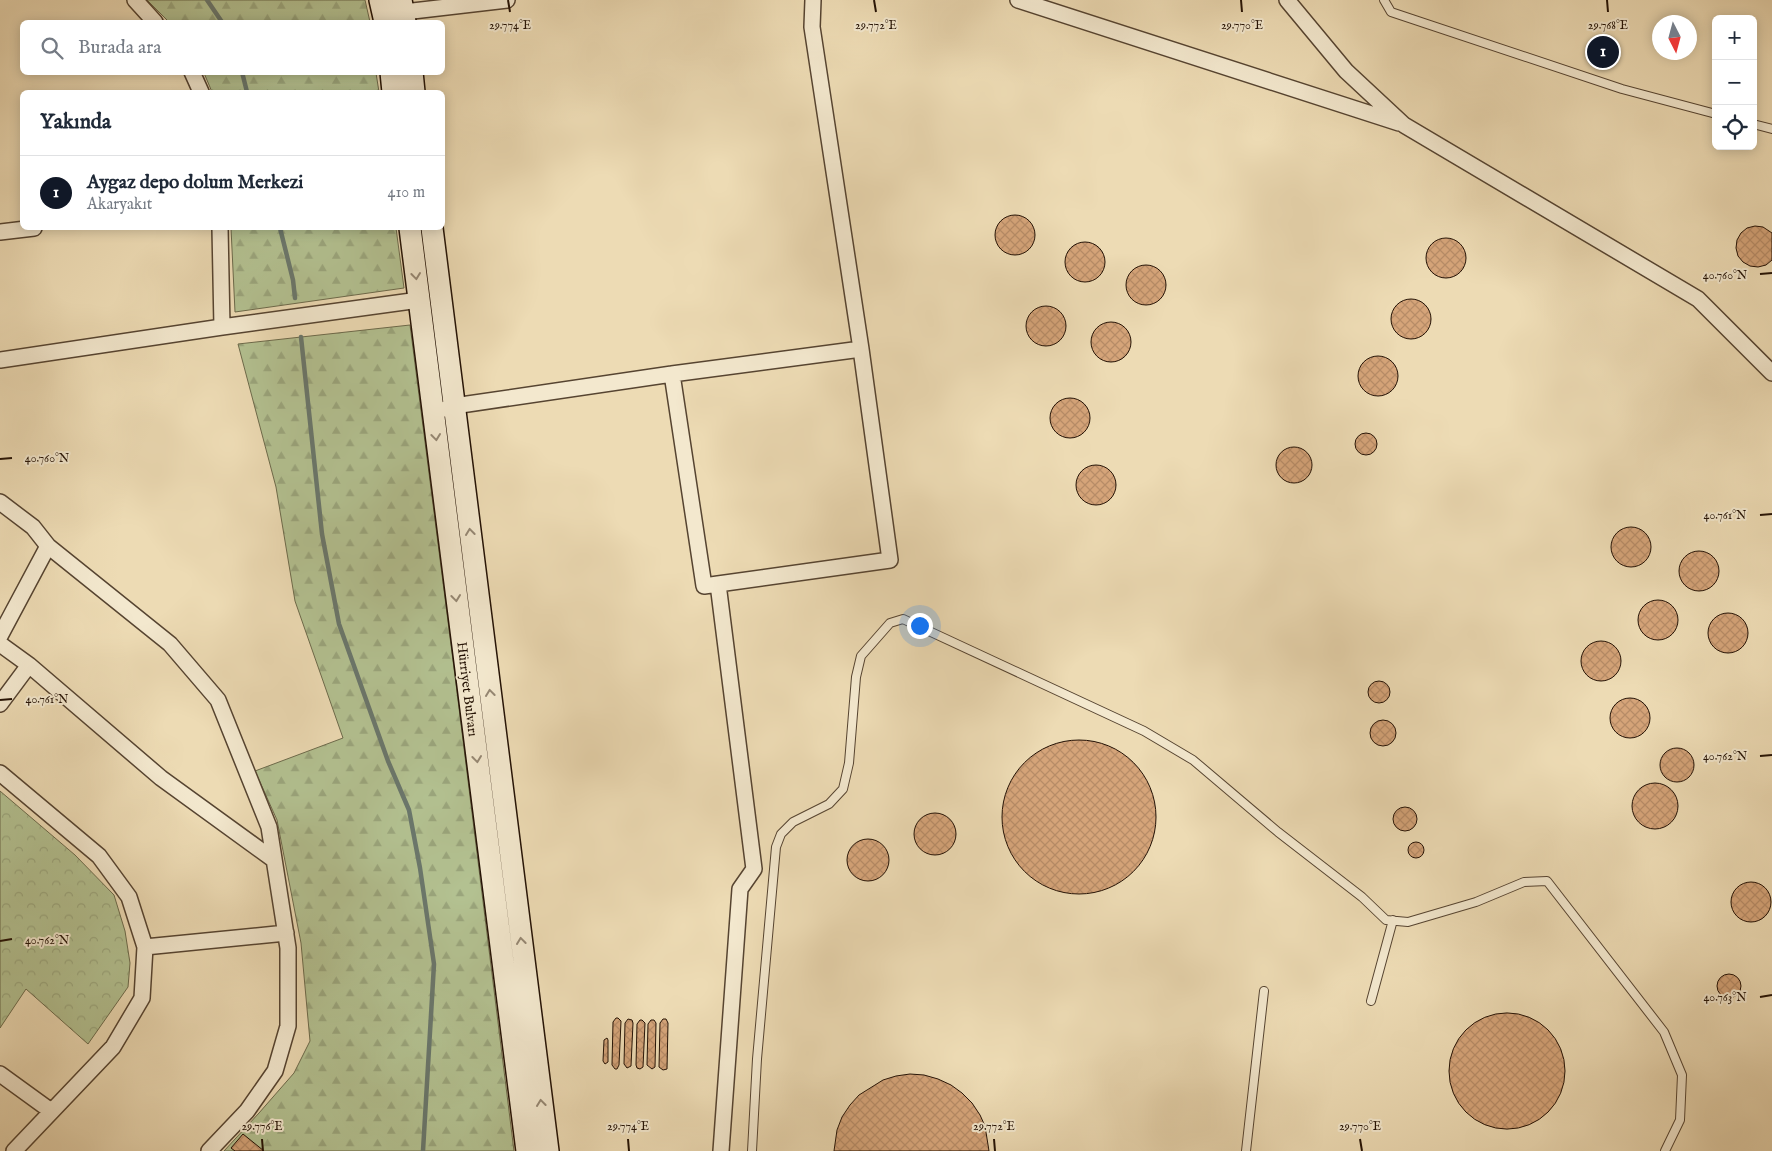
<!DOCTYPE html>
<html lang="tr">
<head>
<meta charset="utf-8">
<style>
	:root { --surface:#fff; --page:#f6f6f7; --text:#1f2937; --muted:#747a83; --line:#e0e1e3; --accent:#111827 }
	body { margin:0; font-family:"IM FELL English",serif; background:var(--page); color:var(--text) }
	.controls { position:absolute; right:15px; top:15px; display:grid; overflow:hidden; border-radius:8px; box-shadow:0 2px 12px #0003 }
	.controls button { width:45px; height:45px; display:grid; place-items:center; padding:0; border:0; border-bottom:1px solid var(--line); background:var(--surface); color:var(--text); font:25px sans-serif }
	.compass { position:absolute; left:1652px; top:15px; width:45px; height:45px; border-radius:50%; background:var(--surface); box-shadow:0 2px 12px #0003; rotate:174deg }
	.you { position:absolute; left:919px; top:625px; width:18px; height:18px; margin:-12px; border:4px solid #fff; border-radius:50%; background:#1a73e8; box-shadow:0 0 0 8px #1a73e833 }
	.badge { display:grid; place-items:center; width:32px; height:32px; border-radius:50%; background:var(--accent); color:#fff; font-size:16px; font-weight:700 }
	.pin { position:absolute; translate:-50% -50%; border:2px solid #fff; box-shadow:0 1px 5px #0006 }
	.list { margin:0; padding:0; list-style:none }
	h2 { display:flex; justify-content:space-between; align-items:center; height:65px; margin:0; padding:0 20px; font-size:21px }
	h2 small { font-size:16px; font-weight:400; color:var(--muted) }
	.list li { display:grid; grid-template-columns:32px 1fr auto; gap:15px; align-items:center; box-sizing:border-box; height:75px; padding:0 20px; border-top:1px solid var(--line) }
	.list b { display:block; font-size:19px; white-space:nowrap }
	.list p { margin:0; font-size:16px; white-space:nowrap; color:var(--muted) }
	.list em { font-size:16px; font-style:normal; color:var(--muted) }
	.icon { flex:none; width:28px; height:28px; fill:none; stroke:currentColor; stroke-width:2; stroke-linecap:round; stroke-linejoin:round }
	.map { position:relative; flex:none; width:1772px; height:1151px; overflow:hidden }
	.search { position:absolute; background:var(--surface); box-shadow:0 2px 12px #0003; left:20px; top:20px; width:425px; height:55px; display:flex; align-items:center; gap:12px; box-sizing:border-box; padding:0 18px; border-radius:8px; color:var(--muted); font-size:19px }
	.panel { position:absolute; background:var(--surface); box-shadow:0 2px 12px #0003; left:20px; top:90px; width:425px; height:140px; border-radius:8px }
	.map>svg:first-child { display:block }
	.forest { fill:url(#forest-firs); stroke:#6c6a4b }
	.park { fill:url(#park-crowns); stroke:#6c6a4b }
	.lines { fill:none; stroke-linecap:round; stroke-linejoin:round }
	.stream { stroke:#6a776c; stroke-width:4.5 }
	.building { fill:url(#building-cross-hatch); stroke:#241205 }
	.service-casing { stroke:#564431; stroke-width:10 }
	.minor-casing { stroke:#564431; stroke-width:18 }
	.secondary-casing { stroke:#241205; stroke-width:24 }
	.service { stroke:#f3e8ce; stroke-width:8 }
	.minor { stroke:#f3e8ce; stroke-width:15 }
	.secondary { stroke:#f3e8ce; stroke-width:21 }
	.oneway { stroke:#968874 }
	.ticks { fill:none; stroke:#241205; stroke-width:2 }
	.labels { text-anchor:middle; stroke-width:4; stroke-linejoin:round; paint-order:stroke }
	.street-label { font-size:14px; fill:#241205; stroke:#f3e8ce }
	.ticks-label { font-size:12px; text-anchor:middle; fill:#241205; stroke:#f3e8ce; stroke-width:4; stroke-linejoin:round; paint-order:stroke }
</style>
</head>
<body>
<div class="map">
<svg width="1772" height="1151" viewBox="0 0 1772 1151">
	<defs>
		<pattern id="forest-firs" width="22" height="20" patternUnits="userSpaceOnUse" patternTransform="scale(1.25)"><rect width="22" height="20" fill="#b3c191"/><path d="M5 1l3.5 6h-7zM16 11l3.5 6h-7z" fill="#9aa57c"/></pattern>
		<pattern id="park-crowns" width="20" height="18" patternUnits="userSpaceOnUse" patternTransform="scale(1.25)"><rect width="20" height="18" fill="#b3c191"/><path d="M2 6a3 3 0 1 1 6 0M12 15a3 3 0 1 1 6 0" fill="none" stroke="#9aa57c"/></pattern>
		<pattern id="building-cross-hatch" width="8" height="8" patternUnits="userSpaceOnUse" patternTransform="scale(1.25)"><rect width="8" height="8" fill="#d5a479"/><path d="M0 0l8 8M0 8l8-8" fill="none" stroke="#b78c67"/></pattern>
	</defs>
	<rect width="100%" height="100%" fill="#eddbb4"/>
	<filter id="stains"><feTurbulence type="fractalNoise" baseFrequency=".004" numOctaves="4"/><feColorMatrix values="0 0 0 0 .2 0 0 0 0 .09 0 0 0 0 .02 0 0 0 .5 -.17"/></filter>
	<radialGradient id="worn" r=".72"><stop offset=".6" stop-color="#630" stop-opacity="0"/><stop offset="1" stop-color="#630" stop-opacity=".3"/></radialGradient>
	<!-- forest -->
	<path class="forest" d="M147,0H365L370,22H169Z
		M204,73H376L379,92H212Z
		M231,228H396L404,288L235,312Z
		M410,325L456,684L514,1151H224L259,1113L294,1073L310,1041L301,943L277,820L255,771L343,738L295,601L276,487L238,344Z"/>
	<!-- park -->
	<path class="park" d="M0,791L75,855L114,895L125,931L130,963L128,987L88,1044L26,989L0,1028Z"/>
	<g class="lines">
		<!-- stream -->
		<path class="stream" d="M207,0L222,22
			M242,72L247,92
			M280,228L293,280L295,298
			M301,337L322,534L339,624L388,761L409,810L420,868L434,964L423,1151"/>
	</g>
	<!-- building -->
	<path class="building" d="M995 235a20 20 0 1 1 40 0a20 20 0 1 1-40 0Z
		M1755,226L1763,227L1772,233V260L1766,265L1758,267L1750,266L1743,262L1738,256L1736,248L1737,240L1741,233L1747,228Z
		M1426 258a20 20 0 1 1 40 0a20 20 0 1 1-40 0Z
		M1065 262a20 20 0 1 1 40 0a20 20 0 1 1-40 0Z
		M1126 285a20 20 0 1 1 40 0a20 20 0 1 1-40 0Z
		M1391 319a20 20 0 1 1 40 0a20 20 0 1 1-40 0Z
		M1026 326a20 20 0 1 1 40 0a20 20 0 1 1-40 0Z
		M1091 342a20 20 0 1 1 40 0a20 20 0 1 1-40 0Z
		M1358 376a20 20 0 1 1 40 0a20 20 0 1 1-40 0Z
		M1050 418a20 20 0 1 1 40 0a20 20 0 1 1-40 0Z
		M1355 444a11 11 0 1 1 22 0a11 11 0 1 1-22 0Z
		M1276 465a18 18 0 1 1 36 0a18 18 0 1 1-36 0Z
		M1076 485a20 20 0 1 1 40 0a20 20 0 1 1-40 0Z
		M1611 547a20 20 0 1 1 40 0a20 20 0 1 1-40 0Z
		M1679 571a20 20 0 1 1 40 0a20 20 0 1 1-40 0Z
		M1638 620a20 20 0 1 1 40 0a20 20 0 1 1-40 0Z
		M1708 633a20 20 0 1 1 40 0a20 20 0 1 1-40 0Z
		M1581 661a20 20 0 1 1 40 0a20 20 0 1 1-40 0Z
		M1368 692a11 11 0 1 1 22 0a11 11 0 1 1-22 0Z
		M1610 718a20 20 0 1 1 40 0a20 20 0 1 1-40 0Z
		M1370 733a13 13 0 1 1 26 0a13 13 0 1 1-26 0Z
		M1002 817a77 77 0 1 1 154 0a77 77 0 1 1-154 0Z
		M1660 765a17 17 0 1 1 34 0a17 17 0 1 1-34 0Z
		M1632 806a23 23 0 1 1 46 0a23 23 0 1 1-46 0Z
		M1393 819a12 12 0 1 1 24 0a12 12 0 1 1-24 0Z
		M914 834a21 21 0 1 1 42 0a21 21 0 1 1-42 0Z
		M847 860a21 21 0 1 1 42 0a21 21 0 1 1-42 0Z
		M1408 850a8 8 0 1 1 16 0a8 8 0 1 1-16 0Z
		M1731 902a20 20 0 1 1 40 0a20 20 0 1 1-40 0Z
		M1717 986a12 12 0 1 1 24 0a12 12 0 1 1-24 0Z
		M1449 1071a58 58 0 1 1 116 0a58 58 0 1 1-116 0Z
		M616,1018H618L621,1021L619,1065L617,1069H615L612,1065L613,1022Z
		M628,1019L632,1020L633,1023L631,1066L627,1068L624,1064L625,1023Z
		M663,1019H666L668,1023L667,1069L663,1070L659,1067L660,1023Z
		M640,1020H642L645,1023L643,1067L640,1069L637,1068L636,1065L637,1024Z
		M651,1020H654L656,1023L655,1067L652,1069L647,1065L648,1024Z
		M607,1038L608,1040V1062L605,1064L603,1061L604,1040Z
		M910,1074L924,1075L938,1079L951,1085L962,1093L972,1103L980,1115L985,1126L989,1151H834L837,1130L842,1117L850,1105L859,1095L883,1080L896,1076Z
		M243,1134L264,1151H235L231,1148Z"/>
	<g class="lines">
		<defs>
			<path id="service" d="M1384,0L1391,12L1622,89L1716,114
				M1753,124L1772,129
				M1371,1001L1393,920
				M752,1151L757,1059L776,847L781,834L793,822L829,804L843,789L849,763L856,677L861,656L890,623L903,619L1144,731L1193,760L1278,832L1362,897L1386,920L1408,922L1476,902L1524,882L1547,881L1664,1032L1682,1075L1680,1120L1665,1151
				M1246,1151L1264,991"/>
			<path id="minor" d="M135,0L155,22
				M1018,0L1399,123
				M1287,0L1346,71L1404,125L1698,299L1772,373
				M404,12L507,0
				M192,72L201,92
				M220,228L222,327
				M0,232L34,228
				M0,360L222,327L419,300
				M672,374L704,586L718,584
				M445,409L454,406L672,374L861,349
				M0,502L33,527L48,546L170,644L218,700L269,827L288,948V1026L275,1071L247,1111L209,1151
				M0,636L48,546
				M0,644L29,665L161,778L274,860
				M0,704L29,665
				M0,773L99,856L129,897L145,947L142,998L113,1047L14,1151
				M145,947L286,933
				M0,1074L51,1111
				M721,1151L740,889L754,869L718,584L890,560L861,349L812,27L813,0"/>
			<path id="secondary" d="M380,0L385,22
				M401,0L405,22
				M391,72L393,92
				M412,72L414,92
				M410,228L527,1151
				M432,228L548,1151"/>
		</defs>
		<!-- service casing -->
		<use href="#service" class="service-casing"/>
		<!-- minor casing -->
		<use href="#minor" class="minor-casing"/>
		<!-- secondary casing -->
		<use href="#secondary" class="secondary-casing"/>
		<!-- service -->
		<use href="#service" class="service"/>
		<!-- minor -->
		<use href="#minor" class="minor"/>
		<!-- secondary -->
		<use href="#secondary" class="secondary"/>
	</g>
	<!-- one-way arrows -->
	<defs><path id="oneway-chevron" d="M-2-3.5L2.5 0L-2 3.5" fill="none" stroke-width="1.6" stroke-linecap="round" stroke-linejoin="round" transform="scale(1.25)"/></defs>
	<g class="oneway">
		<use href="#oneway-chevron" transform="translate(416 276) rotate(83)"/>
		<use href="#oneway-chevron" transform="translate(436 437) rotate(83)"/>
		<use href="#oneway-chevron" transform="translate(470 532) rotate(-97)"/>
		<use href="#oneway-chevron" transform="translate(456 598) rotate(83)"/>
		<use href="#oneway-chevron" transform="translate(490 693) rotate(-97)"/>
		<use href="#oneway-chevron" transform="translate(477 759) rotate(83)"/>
		<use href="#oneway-chevron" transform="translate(521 941) rotate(-97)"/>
		<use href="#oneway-chevron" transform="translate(541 1103) rotate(-97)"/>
	</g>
	<!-- ticks -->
	<path class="ticks" d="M508,0L510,12M874,0L876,12M1241,0L1242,12M1607,0L1608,12M1760,274L1772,273M0,459L12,458M1760,515L1772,514M0,700L12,699M1760,756L1772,755M0,941L12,939M1760,997L1772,995M262,1139L263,1151M628,1139L629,1151M994,1139L995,1151M1360,1139L1362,1151"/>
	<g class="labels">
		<!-- street labels -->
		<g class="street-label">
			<text transform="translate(468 689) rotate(83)" y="5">Hürriyet Bulvarı</text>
		</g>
	</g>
	<g class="ticks-label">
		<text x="510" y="29">29.774°E</text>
		<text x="876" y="29">29.772°E</text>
		<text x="1242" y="29">29.770°E</text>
		<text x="1608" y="29">29.768°E</text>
		<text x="1725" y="279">40.760°N</text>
		<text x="47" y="462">40.760°N</text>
		<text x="1725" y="519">40.761°N</text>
		<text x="47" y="703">40.761°N</text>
		<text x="1725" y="760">40.762°N</text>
		<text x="47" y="944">40.762°N</text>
		<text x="1725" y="1001">40.763°N</text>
		<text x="262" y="1130">29.776°E</text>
		<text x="628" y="1130">29.774°E</text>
		<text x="994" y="1130">29.772°E</text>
		<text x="1360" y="1130">29.770°E</text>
	</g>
	<rect width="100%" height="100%" filter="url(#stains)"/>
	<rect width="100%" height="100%" fill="url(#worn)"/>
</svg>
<div class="controls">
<button>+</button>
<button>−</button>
<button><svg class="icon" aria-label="locate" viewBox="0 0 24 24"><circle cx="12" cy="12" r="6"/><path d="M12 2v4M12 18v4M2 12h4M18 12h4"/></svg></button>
</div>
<svg class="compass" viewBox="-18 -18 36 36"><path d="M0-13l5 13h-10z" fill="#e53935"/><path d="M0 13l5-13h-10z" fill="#747a83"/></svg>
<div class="you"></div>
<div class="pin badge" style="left:1603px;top:52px">1</div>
<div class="search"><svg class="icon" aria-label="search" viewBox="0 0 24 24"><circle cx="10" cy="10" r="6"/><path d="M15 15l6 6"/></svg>Burada ara</div>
<section class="panel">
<h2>Yakında<small></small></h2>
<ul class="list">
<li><span class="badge">1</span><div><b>Aygaz depo dolum Merkezi</b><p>Akaryakıt</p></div><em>410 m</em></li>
</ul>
</section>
</div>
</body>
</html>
